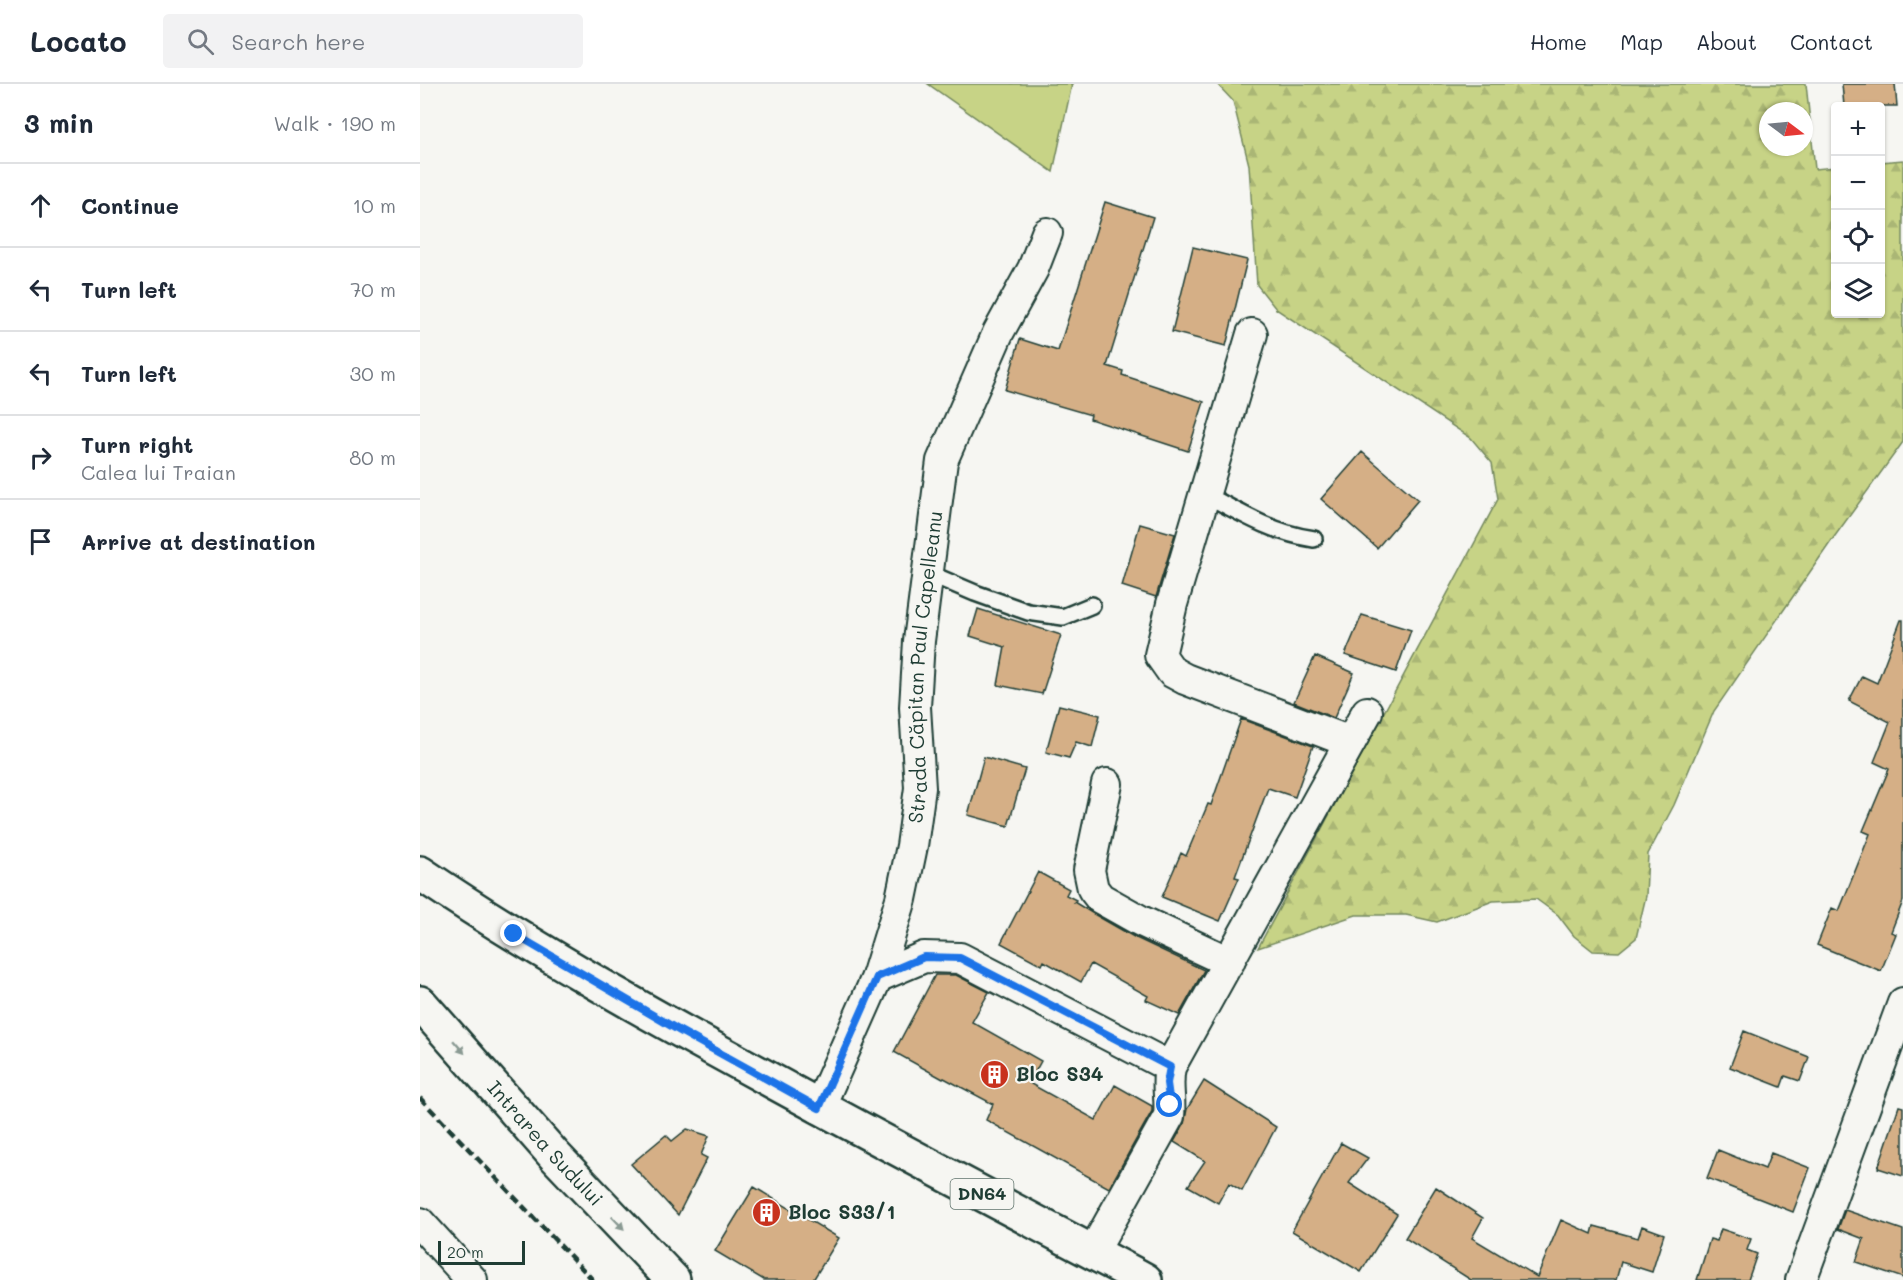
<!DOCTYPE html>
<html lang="en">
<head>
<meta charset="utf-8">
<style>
	:root { --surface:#fff; --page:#f2f2f3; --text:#1f2937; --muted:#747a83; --line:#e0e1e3 }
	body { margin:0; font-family:Mali,sans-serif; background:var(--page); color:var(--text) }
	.controls { position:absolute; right:18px; top:18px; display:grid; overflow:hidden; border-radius:6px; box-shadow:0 2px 4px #0004 }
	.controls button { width:54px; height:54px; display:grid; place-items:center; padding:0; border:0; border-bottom:2px solid var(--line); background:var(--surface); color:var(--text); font:30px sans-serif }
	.compass { position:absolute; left:1339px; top:18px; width:54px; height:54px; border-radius:50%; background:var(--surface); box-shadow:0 2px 4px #0004; rotate:106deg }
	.scale { position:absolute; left:18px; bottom:15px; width:87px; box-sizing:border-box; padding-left:6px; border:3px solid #1f3d34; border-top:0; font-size:16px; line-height:21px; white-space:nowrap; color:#1f3d34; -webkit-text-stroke:4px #f6f6f2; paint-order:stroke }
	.stop { position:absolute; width:18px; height:18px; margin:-14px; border:4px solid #1a73e8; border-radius:50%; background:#fff }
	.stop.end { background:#1a73e8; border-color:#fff; box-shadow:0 2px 6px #0008 }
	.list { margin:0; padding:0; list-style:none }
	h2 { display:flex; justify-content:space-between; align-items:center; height:78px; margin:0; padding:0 24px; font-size:26px }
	h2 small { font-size:20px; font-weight:400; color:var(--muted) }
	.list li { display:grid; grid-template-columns:39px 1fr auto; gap:18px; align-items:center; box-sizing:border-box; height:84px; padding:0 24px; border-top:2px solid var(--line) }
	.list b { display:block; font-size:22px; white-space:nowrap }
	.list p { margin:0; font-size:20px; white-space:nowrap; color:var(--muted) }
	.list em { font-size:20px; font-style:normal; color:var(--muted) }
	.icon { flex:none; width:33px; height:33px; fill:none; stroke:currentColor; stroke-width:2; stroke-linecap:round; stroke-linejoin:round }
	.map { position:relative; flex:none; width:1483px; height:1196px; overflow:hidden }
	header { display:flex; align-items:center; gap:36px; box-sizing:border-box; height:84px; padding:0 30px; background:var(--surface); border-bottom:2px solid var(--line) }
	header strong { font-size:28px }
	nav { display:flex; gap:33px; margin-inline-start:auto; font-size:21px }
	.search { width:420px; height:54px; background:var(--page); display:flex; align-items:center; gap:15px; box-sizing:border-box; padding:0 21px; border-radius:6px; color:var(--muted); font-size:22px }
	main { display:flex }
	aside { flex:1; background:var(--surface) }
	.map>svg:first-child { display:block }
	.grass { fill:#c7d386; stroke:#73885d; stroke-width:1.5 }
	.forest { fill:url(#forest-firs); stroke:#73885d; stroke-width:1.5; fill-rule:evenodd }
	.building { fill:#d5af86; stroke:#1f3d34; stroke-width:1.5 }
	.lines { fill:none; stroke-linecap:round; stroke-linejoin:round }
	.lane-casing { stroke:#1f3d34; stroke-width:20 }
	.street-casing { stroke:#1f3d34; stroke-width:34 }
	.secondary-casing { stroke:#1f3d34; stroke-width:38 }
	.primary-casing { stroke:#1f3d34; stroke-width:38 }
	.lane { stroke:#f6f6f2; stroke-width:15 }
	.street { stroke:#f6f6f2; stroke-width:30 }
	.secondary { stroke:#f6f6f2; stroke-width:33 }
	.primary { stroke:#f6f6f2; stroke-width:33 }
	.rail { stroke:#1f3d34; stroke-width:4.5; stroke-dasharray:9 4.5; stroke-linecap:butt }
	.oneway { fill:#8a9a93 }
	.route { stroke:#1a73e8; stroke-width:8 }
	.labels { text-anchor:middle; stroke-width:4.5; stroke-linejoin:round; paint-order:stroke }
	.shield { fill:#f6f6f2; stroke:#60746d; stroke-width:1.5 }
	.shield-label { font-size:18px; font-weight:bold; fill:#1f3d34 }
	.street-label { font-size:20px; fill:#1f3d34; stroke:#f6f6f2 }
	.poi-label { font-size:20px; font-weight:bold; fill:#1f3d34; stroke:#f6f6f2; text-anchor:start }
</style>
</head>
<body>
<header>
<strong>Locato</strong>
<div class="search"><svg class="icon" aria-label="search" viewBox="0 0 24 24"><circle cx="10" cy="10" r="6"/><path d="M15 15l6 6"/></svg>Search here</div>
<nav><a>Home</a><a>Map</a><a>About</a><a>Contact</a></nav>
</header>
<main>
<aside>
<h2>3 min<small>Walk · 190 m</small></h2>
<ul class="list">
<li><svg class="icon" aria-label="ahead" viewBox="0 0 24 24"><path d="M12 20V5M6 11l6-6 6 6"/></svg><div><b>Continue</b></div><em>10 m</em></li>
<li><svg class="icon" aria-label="left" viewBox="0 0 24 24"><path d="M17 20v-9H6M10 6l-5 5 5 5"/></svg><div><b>Turn left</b></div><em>70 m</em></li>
<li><svg class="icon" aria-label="left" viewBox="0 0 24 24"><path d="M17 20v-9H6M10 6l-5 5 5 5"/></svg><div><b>Turn left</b></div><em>30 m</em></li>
<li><svg class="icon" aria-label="right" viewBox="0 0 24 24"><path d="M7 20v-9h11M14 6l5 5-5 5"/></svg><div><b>Turn right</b><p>Calea lui Traian</p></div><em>80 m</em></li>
<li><svg class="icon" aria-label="arrive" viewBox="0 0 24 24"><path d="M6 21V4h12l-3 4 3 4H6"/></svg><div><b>Arrive at destination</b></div></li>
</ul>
</aside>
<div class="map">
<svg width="1483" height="1196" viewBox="0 0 1483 1196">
	<defs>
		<pattern id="forest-firs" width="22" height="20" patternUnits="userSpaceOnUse" patternTransform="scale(1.5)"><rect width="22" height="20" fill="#c7d386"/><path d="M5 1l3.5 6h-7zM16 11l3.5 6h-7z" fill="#aab674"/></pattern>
	</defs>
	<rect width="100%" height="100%" fill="#f6f6f2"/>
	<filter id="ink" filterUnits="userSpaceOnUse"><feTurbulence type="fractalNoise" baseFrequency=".0167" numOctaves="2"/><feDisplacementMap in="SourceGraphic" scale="12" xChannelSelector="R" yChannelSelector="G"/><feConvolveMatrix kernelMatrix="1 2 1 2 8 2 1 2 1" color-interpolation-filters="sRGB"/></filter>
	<g filter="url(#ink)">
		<!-- grass -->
		<path class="grass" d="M508,0H652L633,88Z"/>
		<!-- forest -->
		<path class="forest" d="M797,0H1386L1395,85L1415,83L1416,230H1460L1461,78L1483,76V358L1412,456L1294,627L1254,721L1228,770L1226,812L1216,854L1199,868L1173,867L1154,852L1138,831L1116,815L1073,817L1017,838L986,831H936L838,864L1078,415L1072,379L1051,354L856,225L837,201L829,81L813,17ZM1348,27H1384V63H1348Z"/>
		<!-- building -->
		<path class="building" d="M1422,0H1475L1477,22H1424Z
			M685,118L733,133L687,282L703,287L702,291L784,318L768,367L670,335L671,331L585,306L600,255L638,267Z
			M773,163L827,176L806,262L752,248Z
			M942,368L998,416L957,464L901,415Z
			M720,440L755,450L736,513L702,502Z
			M558,525L641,551L622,610L578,601L585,563L550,552Z
			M942,531L991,546L976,588L925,571Z
			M1481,536H1483V817L1471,848L1476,850L1461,887L1397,861L1412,824L1419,827L1450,750L1443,747L1469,685L1454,678L1470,638L1429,617L1442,592L1457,599Z
			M895,572L934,589L914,634L874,618Z
			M639,621L680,631L672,663L656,658L649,674L626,668Z
			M821,635L893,662L875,713L848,704L815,793L819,794L800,837L742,813L761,769L766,772L788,720L791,721Z
			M564,673L605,685L588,742L548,731Z
			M618,788L649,805L646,811L656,816L654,818L672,829L714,853L784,886L759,931L726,916L728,912L671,880L661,898L624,877L622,881L581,859Z
			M515,891H536L569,908L552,938L621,977L609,999L676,1036L695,1001L732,1022V1027L689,1104L566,1036L573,1020L524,994L523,995L474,968Z
			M1324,947L1389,973L1380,997L1365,992L1361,1003L1310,983Z
			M784,997L856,1043L822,1107L809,1099L798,1119L768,1102L785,1077L754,1058L764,1040L767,1025Z
			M1479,1022L1483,1023V1092L1458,1084Z
			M267,1045L289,1052L281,1071L287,1074L258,1131L211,1080L246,1051L252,1057Z
			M921,1059L948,1074L929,1099L977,1130L941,1188L872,1147Z
			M1298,1066L1345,1085L1351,1069L1390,1084L1373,1128L1287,1094Z
			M334,1103L419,1154L393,1196H344L295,1167Z
			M1016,1103L1063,1134L1052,1154L1117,1193L1141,1136L1172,1150L1174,1142L1218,1154L1222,1142L1244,1150L1232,1188L1201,1178L1196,1196H1051L985,1154Z
			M1425,1126L1483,1146V1194L1436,1178L1444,1155L1418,1145Z
			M1301,1145L1331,1155L1327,1166L1337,1170L1328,1196H1277L1290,1155L1297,1157Z"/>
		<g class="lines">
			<defs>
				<path id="lane" d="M785,410C820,429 853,449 894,455
					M508,489L555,509L608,528L643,533L672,521"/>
				<g id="street">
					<path d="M832,250L752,520L740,571L752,588L765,595L930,658"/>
					<path d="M687,700L669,786L673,805L680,814L721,837L809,878"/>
					<path d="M457,893L504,873L540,874L750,983"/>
					<path id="s1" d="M399,1024L457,893L481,815L492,762L500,704L495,623L499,557L522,377L578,249L613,185L627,149"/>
					<path d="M0,1139L52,1196"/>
					<path d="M673,1168L749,1032C751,1014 746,1002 750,983L947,628"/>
					<path d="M1381,1196L1483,919"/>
				</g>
				<g id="secondary">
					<path id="s2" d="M0,919L134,1071L253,1196"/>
				</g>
				<path id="primary" d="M0,789C108,862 222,926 336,988C465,1059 595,1127 725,1196"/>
			</defs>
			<!-- lane casing -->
			<use href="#lane" class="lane-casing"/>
			<!-- street casing -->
			<use href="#street" class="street-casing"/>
			<!-- secondary casing -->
			<use href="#secondary" class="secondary-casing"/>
			<!-- primary casing -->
			<use href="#primary" class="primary-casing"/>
			<!-- lane -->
			<use href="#lane" class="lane"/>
			<!-- street -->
			<use href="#street" class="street"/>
			<!-- secondary -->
			<use href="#secondary" class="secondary"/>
			<!-- primary -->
			<use href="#primary" class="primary"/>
			<!-- rail -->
			<path class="rail" d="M0,1014L173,1196"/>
		</g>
		<!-- one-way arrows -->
		<defs><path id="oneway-solid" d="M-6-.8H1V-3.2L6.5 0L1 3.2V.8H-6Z" transform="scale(1.5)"/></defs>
		<g class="oneway">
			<use href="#oneway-solid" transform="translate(39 963) rotate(49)"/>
			<use href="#oneway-solid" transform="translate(198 1139) rotate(46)"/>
		</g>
	</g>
	<g class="lines" filter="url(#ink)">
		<!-- route -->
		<path class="route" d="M94,850L260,947L399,1024L457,893L504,873L540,874L750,983L747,999L750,1021"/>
	</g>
	<!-- icons -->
	<defs>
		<symbol id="building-disc" viewBox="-11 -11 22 22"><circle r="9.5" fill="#c8321e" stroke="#f6f6f2"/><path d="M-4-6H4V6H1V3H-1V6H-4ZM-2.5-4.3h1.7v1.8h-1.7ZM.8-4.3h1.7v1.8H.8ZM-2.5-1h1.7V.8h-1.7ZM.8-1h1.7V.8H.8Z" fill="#fff"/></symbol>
	</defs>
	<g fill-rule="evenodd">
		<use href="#building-disc" x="558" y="974" width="33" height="33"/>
		<use href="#building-disc" x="330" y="1112" width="33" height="33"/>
	</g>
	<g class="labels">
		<!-- shield labels -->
		<rect class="shield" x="530.5" y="1095" width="63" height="30" rx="4.5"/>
		<g class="shield-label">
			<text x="562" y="1116">DN64</text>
		</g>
		<!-- street labels -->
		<g class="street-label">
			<text dy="7" stroke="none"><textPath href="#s1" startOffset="459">Strada Căpitan Paul Capelleanu</textPath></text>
			<text dy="7" stroke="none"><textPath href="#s2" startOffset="188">Intrarea Sudului</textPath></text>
		</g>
		<!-- poi labels -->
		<g class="poi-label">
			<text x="596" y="997">Bloc S34</text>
			<text x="368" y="1135">Bloc S33/1</text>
		</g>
	</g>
</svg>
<div class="controls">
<button>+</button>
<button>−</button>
<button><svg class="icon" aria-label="locate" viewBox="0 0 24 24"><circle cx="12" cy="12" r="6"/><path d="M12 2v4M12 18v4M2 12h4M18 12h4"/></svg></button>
<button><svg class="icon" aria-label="layers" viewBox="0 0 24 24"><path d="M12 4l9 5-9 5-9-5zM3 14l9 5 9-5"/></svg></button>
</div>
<svg class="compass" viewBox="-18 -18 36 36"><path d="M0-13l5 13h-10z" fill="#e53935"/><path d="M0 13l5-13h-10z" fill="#747a83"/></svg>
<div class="scale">20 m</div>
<div class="stop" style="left:750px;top:1021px"></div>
<div class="stop end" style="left:94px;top:850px"></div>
</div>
</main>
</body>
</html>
